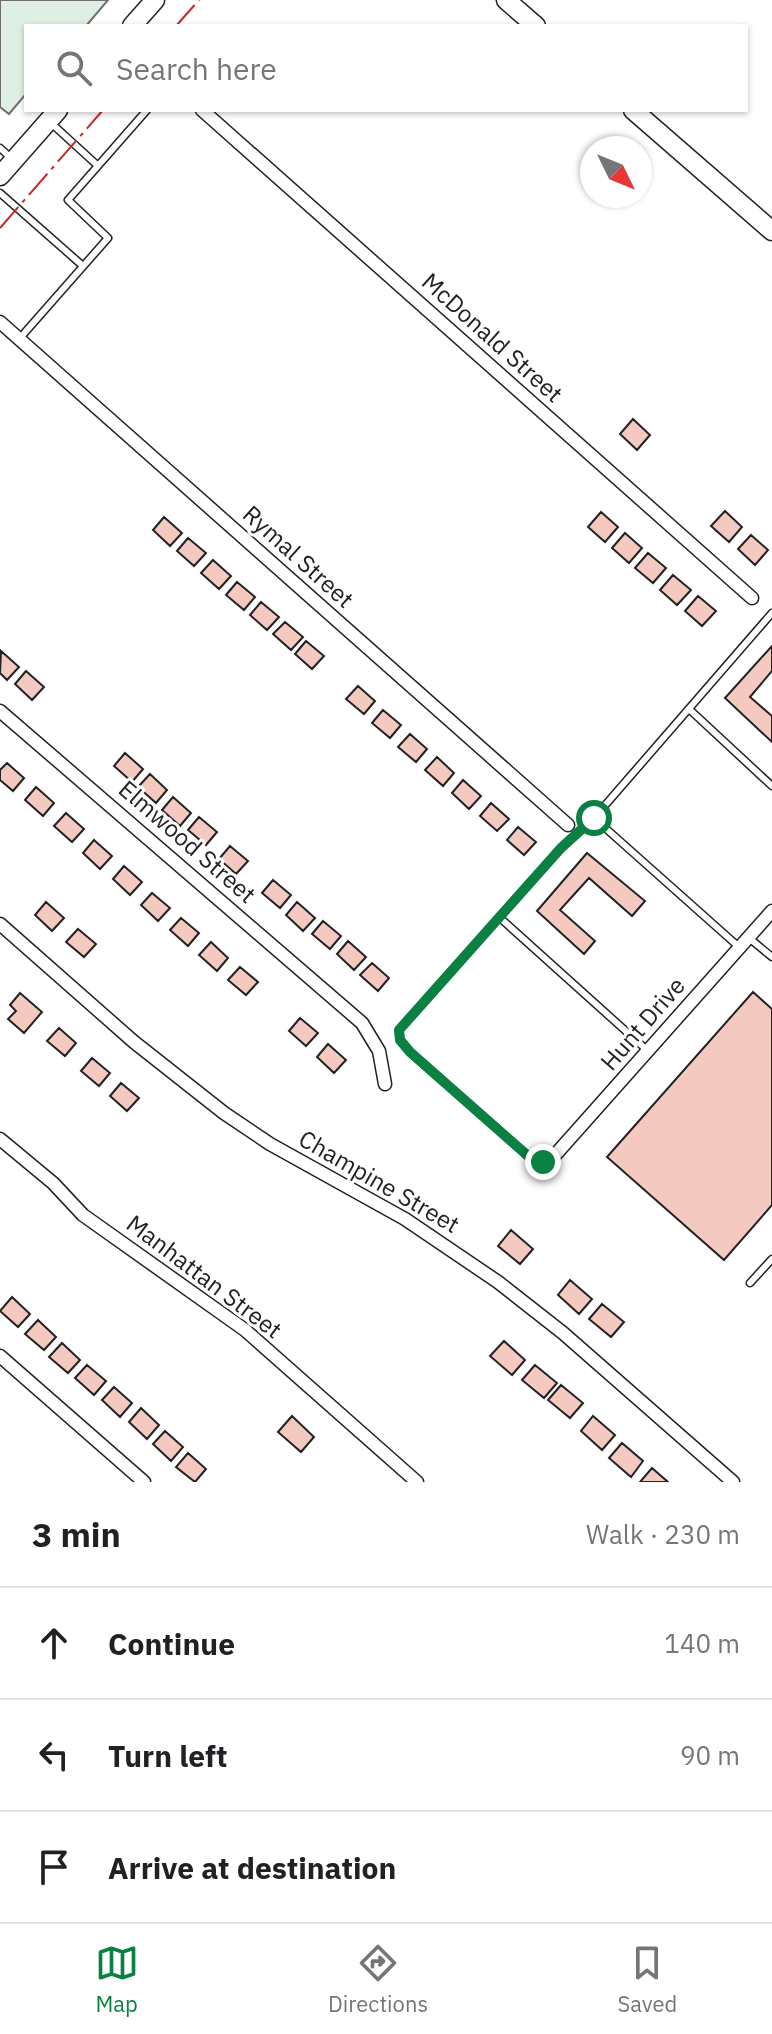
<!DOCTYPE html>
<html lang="en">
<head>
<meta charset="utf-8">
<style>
	:root { --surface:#fff; --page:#f6f6f6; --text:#202124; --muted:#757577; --line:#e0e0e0; --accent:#0b8043 }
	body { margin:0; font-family:"IBM Plex Sans",sans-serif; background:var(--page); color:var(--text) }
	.compass { position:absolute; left:580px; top:136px; width:72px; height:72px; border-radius:50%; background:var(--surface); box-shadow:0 2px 6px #0004; rotate:133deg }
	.stop { position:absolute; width:24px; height:24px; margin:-18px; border:6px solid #0b8043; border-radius:50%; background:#fff }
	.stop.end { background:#0b8043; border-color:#fff; box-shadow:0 2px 8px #0008 }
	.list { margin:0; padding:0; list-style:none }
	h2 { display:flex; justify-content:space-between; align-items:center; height:104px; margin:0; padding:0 32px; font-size:34px }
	h2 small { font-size:26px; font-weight:400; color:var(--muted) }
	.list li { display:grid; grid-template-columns:52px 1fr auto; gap:24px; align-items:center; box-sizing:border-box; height:112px; padding:0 32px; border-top:2px solid var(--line) }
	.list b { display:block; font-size:30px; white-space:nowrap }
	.list em { font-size:26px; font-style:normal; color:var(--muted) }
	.icon { flex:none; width:44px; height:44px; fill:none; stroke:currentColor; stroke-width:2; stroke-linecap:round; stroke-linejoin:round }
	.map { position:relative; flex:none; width:772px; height:1482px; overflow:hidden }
	.search { position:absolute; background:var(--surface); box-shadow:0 2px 6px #0004; left:24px; right:24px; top:24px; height:88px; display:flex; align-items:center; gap:20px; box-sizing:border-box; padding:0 28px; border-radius:0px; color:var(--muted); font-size:30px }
	.sheet { height:440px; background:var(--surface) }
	nav { display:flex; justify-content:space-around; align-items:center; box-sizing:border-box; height:112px; border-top:2px solid var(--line); background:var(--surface); font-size:22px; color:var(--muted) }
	nav a { display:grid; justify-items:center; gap:4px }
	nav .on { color:var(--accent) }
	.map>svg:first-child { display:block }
	.green { fill:#e0efe3; stroke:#6f6f6f; stroke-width:2 }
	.building { fill:#f3c9c0; stroke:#222; stroke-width:2 }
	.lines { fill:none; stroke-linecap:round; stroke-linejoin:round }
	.service-casing { stroke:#222; stroke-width:9 }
	.minor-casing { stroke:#222; stroke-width:15 }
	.secondary-casing { stroke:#222; stroke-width:21 }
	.service { stroke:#fff; stroke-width:6 }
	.minor { stroke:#fff; stroke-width:12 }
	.secondary { stroke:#fff; stroke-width:18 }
	.power { stroke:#c62828; stroke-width:2; stroke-dasharray:28 6 4 6; stroke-linecap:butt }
	.route { stroke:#0b8043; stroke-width:10 }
	.labels { text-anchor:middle; stroke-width:6; stroke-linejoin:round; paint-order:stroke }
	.street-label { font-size:24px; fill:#222; stroke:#fff }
</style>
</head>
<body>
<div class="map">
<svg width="772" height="1482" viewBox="0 0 772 1482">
	<rect width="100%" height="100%" fill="#fff"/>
	<!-- green -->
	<path class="green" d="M0,0H108L86,26H26V94L9,114L0,107Z"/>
	<!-- building -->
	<path class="building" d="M633,419L650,435L637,450L620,434Z
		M725,511L742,527L729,542L711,526Z
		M601,512L618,527L605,542L588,527Z
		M164,517L182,533L170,546L153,530Z
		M625,533L642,548L629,563L612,548Z
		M751,535L768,550L755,565L738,549Z
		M188,538L206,553L194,566L177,551Z
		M648,553L666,568L653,583L635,568Z
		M213,560L231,576L219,589L201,573Z
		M673,575L691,590L677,605L660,590Z
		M237,582L255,597L244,610L226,595Z
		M698,596L716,611L702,626L685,611Z
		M261,602L279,617L267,630L250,615Z
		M285,622L303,637L291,650L273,634Z
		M306,641L324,656L312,669L295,654Z
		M772,646V671L750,697L772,716V742L725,698Z
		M1,651L19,667L7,680L0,673Z
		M26,671L44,687L32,700L15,684Z
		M358,686L375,701L364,714L346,699Z
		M383,710L401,725L390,738L372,723Z
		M410,734L427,749L416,762L398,747Z
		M125,753L143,769L132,782L114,766Z
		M437,757L454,773L443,786L425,770Z
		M7,763L24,778L13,791L0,780V770Z
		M150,774L167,790L156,803L138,787Z
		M463,780L481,796L469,809L452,793Z
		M36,787L54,803L43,816L25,800Z
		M173,797L191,813L180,826L162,810Z
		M491,803L509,819L497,831L480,816Z
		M66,813L84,829L72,842L54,826Z
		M199,817L217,832L206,845L188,830Z
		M518,827L536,842L524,855L507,840Z
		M94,840L112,856L100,869L83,853Z
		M230,846L248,861L236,874L219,859Z
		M587,853L645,901L632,916L589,878L560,910L595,941L584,954L537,911Z
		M124,866L142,882L130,895L113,879Z
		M273,880L291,895L280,908L262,893Z
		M152,893L170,908L158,921L141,905Z
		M46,902L64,918L52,931L35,915Z
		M297,902L315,918L303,931L286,915Z
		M181,918L199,933L188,946L170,930Z
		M323,921L341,936L330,949L312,934Z
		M78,929L96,944L84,957L66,942Z
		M348,941L366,957L354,970L337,954Z
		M211,942L228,958L217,971L199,955Z
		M372,963L389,978L378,991L360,975Z
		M240,967L258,982L246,995L228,980Z
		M753,992L772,1009V1205L724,1260L607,1157Z
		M20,993L42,1012L24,1033L8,1019L16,1011L10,1005Z
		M300,1018L318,1033L306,1046L289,1031Z
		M59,1028L76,1043L65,1056L47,1041Z
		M328,1044L346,1060L334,1073L317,1057Z
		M92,1058L110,1073L99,1086L81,1071Z
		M121,1083L139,1098L127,1111L110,1096Z
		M511,1230L533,1249L520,1264L498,1246Z
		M570,1280L592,1299L579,1314L558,1295Z
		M12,1297L30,1314L18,1327L0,1311Z
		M602,1304L624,1322L611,1337L589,1319Z
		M38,1320L56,1337L44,1350L25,1334Z
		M504,1341L525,1360L512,1375L490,1356Z
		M62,1343L80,1360L68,1373L49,1357Z
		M87,1365L106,1381L94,1395L75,1378Z
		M535,1365L557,1383L544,1398L522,1380Z
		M561,1385L583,1403L570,1418L548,1400Z
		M114,1387L132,1403L120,1417L102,1400Z
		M141,1408L159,1425L147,1439L129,1422Z
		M292,1416L314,1437L301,1452L278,1432Z
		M593,1416L615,1435L602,1450L581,1431Z
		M165,1431L183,1447L171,1461L153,1444Z
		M622,1443L643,1461L631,1477L609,1458Z
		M188,1453L206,1469L195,1482L176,1467Z
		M652,1468L668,1482H640Z"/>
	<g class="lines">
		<defs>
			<path id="service" d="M51,123L97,165
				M0,148L11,158
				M0,193L83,266
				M20,338L108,238L68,200L147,110
				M689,709L772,786
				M594,818L739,947
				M499,917L648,1051
				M749,938L772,957
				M543,1162L536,1163L410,1052L400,1040L399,1030L561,848L594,818L772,613
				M750,1283L772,1259"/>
			<path id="minor" d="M202,110L752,598
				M0,322L568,825
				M0,711L362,1023L379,1051L385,1084
				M0,924L134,1042L224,1113L270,1144L405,1219L498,1282L563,1333L733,1482
				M0,1139L53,1183L83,1215L245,1330L417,1482
				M543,1162L556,1154L772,911
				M0,1356L144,1482"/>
			<path id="secondary" d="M506,0L536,26
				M132,26L155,0
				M633,110L772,231
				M0,176L58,110"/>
		</defs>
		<!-- service casing -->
		<use href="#service" class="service-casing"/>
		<!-- minor casing -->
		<use href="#minor" class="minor-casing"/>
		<!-- secondary casing -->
		<use href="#secondary" class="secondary-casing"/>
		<!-- service -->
		<use href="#service" class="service"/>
		<!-- minor -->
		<use href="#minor" class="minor"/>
		<!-- secondary -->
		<use href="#secondary" class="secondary"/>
		<!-- power -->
		<path class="power" d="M176,26L199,0
			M0,228L103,110"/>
	</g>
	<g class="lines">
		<!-- route -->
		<path class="route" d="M543,1162L536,1163L410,1052L400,1040L399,1030L561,848L594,818"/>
	</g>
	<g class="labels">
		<!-- street labels -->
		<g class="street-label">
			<text transform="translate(492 338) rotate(42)" y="8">McDonald Street</text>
			<text transform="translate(298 557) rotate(42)" y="8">Rymal Street</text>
			<text transform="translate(187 842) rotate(41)" y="8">Elmwood Street</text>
			<text transform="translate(643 1024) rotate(-49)" y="8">Hunt Drive</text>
			<text transform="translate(379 1182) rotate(30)" y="8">Champine Street</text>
			<text transform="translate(204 1277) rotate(37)" y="8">Manhattan Street</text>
		</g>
	</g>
</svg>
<svg class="compass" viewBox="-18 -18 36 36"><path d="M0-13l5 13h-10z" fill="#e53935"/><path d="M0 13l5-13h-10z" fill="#757577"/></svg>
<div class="stop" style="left:594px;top:818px"></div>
<div class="stop end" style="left:543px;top:1162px"></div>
<div class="search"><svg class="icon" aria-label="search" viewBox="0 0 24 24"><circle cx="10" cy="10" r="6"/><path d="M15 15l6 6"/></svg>Search here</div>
</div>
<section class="sheet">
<h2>3 min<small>Walk · 230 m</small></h2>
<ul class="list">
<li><svg class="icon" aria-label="ahead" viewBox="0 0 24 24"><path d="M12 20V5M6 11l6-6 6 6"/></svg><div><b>Continue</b></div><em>140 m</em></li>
<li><svg class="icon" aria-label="left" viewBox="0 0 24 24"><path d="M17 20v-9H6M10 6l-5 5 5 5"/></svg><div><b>Turn left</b></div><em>90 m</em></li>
<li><svg class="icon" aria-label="arrive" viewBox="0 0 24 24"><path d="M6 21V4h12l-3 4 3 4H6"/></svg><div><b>Arrive at destination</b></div></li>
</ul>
</section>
<nav>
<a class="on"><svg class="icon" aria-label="map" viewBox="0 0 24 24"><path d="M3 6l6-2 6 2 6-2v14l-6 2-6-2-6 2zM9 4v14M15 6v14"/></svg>Map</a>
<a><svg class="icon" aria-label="directions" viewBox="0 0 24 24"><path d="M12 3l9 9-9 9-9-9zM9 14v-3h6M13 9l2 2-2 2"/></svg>Directions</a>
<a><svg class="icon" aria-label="saved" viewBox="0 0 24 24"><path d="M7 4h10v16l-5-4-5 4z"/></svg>Saved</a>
</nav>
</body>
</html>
